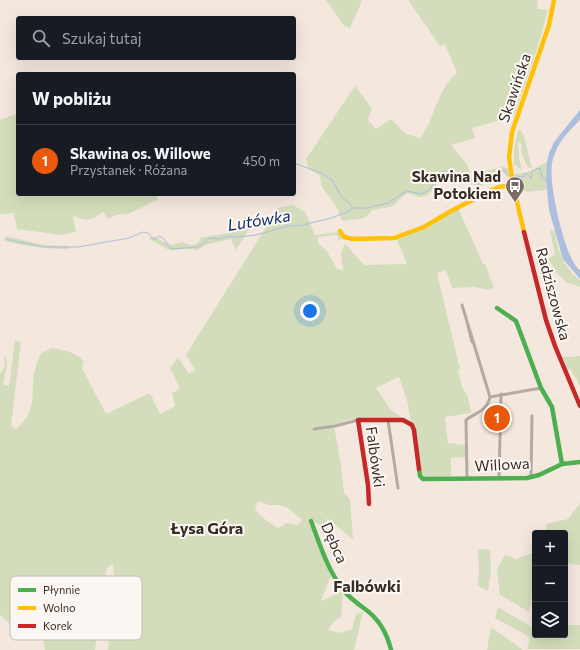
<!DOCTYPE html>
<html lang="pl">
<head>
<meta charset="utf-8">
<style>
	:root { --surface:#171b24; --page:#242831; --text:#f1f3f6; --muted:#9ea1a6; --line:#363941; --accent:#ea580c }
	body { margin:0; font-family:Commissioner,sans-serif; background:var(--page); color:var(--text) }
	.controls { position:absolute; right:12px; bottom:12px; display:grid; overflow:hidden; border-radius:4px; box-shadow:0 4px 16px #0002 }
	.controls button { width:36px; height:36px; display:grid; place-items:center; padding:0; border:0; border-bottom:1px solid var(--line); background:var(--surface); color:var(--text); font:20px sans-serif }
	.you { position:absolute; left:310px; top:311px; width:14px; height:14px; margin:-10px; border:3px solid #fff; border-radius:50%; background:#1a73e8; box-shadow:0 0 0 6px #1a73e833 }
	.badge { display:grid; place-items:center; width:26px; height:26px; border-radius:50%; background:var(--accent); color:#fff; font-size:13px; font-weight:700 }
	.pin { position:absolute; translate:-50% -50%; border:2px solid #fff; box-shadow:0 1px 4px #0006 }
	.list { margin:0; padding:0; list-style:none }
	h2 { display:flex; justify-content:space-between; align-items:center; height:52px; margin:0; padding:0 16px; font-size:17px }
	h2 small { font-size:13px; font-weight:400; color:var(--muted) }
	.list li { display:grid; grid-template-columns:26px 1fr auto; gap:12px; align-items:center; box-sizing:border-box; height:72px; padding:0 16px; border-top:1px solid var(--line) }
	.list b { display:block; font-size:15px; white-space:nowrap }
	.list p { margin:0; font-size:13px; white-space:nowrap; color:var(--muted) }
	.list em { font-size:13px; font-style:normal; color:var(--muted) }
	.icon { flex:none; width:22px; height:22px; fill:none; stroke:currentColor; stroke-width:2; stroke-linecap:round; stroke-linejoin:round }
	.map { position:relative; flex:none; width:580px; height:650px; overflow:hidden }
	.search { position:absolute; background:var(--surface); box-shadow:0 4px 16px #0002; left:16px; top:16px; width:280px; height:44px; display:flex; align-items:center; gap:10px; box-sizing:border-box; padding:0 14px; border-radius:4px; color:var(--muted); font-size:15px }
	.panel { position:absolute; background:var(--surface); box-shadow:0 4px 16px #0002; left:16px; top:72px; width:280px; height:124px; border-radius:4px }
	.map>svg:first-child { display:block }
	.green { fill:#d4ddbb; fill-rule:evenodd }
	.water { fill:#adbedf }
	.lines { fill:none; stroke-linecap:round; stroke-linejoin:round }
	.stream { stroke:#adbedf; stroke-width:1 }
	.street { stroke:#b3aba2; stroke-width:3 }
	.fast { stroke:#4caf50; stroke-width:4.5 }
	.slow { stroke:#ffc107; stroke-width:4.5 }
	.jam { stroke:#c62828; stroke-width:4.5 }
	.labels { text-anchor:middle; stroke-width:4; stroke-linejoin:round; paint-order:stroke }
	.street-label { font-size:15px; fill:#372d25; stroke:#fcf7f3 }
	.poi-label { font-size:15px; font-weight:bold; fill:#372d25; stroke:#fcf7f3; text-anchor:end }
	.water-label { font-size:16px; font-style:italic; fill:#092b67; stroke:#fcf7f3 }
	.neighbourhood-label { font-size:16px; font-weight:bold; fill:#372d25; stroke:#fcf7f3 }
	.key { fill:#fcf7f3; stroke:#c1bab5; stroke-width:1 }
	.key-label { font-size:11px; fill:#372d25 }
</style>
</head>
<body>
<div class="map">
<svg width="580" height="650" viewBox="0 0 580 650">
	<rect width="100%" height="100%" fill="#f4e7de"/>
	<!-- green -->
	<path class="green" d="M326,0H361L360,6L350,28L344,26Z
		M408,0H538L537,9L548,10L537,49L514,116L472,128L475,138L451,145L467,164L471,175L502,167L508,168L509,178L503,172C493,175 487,184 478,187L460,176L444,173C439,181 432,197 420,197C416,197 411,194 408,193L402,197L393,206L373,210L364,218L342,221L337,208L321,185L320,176L309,169L306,159L355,86L372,108L368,120L376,129L391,119L406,134L420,138C436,118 436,90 457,73L445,44L440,46Z
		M18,113V194H156L157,200L128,214L116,215L108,219L103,212C89,222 88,221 73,216L76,232L61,235L17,229L14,213L0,214V120Z
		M518,130H521C527,142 528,156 532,168L528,167C523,159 521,152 521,143L518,142L519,158L522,170L514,165V148Z
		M547,162L546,190L527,192L516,184L515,174L528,172Z
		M293,205L305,212L315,235L339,232L343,238L340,240H338V236L335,235L318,237V243L326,250L337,269L343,270L341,254L344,245L346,244L360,261L365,265L407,264L396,238L458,208L483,264H485L494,287L489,290L474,287L452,288L446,270L437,273L460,369L458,371L462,387L468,396L471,413L445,417L448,443L465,445V457L451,458V476L424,478L421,473L411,423L407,400L399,377L376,388L391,410L406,420L351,419L334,425L341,465L344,493L350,499L353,539L327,518V531L315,522L308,521L331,576L321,601L341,592L343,596L341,617L334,621L328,630L339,633L352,629L356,614L363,612L354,650H108L114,575L113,564L107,568L100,609L95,650H45L37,605L21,612L10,624L0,615V374L5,366L4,356H6L7,365L3,384L9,386L15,340L21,342L11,426L16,429C42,407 27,388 37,363C38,360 39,356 41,354C43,352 48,350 52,348C64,350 76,352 84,362L82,368L106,414L150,393L160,414L175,406L172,393L180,389L170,368L178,357L189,374L195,370L186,355L278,208ZM258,501L269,505H278L288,508L302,520L298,525L286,523L278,528L267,521L255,510Z
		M246,216L249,219L255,220L236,250L231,239L208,244L197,250L188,249L169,250L149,239L153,236L162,241L172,245L181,242L192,245L198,243L200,238C212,235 222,235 233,232L239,222Z
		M554,230C558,249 563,268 580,280V287L566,282L558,274L548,259L555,254L550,231Z
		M6,236L45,245L70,246V249C45,249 30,247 5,241Z
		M580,356V386L570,368L568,371L563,357Z
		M580,503V565L565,563V533H547L546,524L568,519Z
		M478,549L490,550L491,570L488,591L478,586L479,570Z
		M535,552V580L529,612L500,595L497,570L505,555L516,559Z
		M498,607L532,627L535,626V635H565V625H580V649H527L530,637L495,618Z
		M491,627L522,649V650H487Z"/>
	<!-- water -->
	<path class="water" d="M580,110V120C567,133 556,144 552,163C548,181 565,261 580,270V279L563,259L549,210L546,180L547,162L549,153L554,142Z"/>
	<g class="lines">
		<!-- stream -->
		<path class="stream" d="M294,163L321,173L332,180L342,197L350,204L353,208
			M514,176L523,177L526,173L531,178L532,176L531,173L536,169L540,168L542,178L547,180
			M5,239L44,247H78L129,238L143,232L148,233L154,240L160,236L165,240L171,249L198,247L210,238L221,239L228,236L237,237L256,235L288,226L303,225L331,218L345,213L353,208H367L388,203L407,191L422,194L430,189L443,171L461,175L479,184L483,183L498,172L504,170L508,175"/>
		<!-- street -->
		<path class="street" d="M462,305L490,397
			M466,318L472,342
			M490,397L541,388
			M388,420L398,488
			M314,429L335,426L358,420
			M531,477L532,416
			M467,479L466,420C475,413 487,411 490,397
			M499,479L501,394"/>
		<!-- fast -->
		<path class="fast" d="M497,308L516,321L541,388L552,407L562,464
			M419,469L420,476L423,479L527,478L539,475L562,464L580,462
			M311,521C320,545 328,571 344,591C350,598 358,604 365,609C379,619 387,633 391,650"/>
		<!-- slow -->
		<path class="slow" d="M340,231L344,237L353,239L394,238L424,227L451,211L492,190L499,187L513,185
			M524,232L513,185L509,157L512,132L549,25L554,0"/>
		<!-- jam -->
		<path class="jam" d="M524,232L546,320L555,346L580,406
			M369,504L368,485L358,420H403L412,425L414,430L419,469"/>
	</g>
	<!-- icons -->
	<defs>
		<symbol id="bus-pin" viewBox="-11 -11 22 30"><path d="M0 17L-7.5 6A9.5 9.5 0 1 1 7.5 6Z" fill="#796e66" stroke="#fcf7f3"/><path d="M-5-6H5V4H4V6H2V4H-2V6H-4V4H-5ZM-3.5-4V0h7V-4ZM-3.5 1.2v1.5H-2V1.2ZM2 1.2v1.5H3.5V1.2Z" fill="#fff"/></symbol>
	</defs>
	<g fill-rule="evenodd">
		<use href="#bus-pin" x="504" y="175" width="22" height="30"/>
	</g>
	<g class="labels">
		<!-- street labels -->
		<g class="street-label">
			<text transform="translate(515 88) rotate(-71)" y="5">Skawińska</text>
			<text transform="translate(553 294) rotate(75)" y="5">Radziszowska</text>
			<text transform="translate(375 457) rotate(82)" y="5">Falbówki</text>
			<text transform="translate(502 465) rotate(-3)" y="5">Willowa</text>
			<text transform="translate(334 543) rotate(66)" y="5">Dębca</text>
		</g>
		<!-- poi labels -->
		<g class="poi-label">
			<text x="501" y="182">Skawina Nad<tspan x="501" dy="17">Potokiem</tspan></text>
		</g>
		<!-- water labels -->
		<g class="water-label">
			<text transform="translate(259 220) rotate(-9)" y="6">Lutówka</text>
		</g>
		<!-- neighbourhood labels -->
		<g class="neighbourhood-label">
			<text x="207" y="534">Łysa Góra</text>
			<text x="367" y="592">Falbówki</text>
		</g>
	</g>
	<!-- legend -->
	<rect x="10" y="576" width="132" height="64" rx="6" class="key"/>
	<rect x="18" y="588" width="18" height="4" fill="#4caf50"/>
	<rect x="18" y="606" width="18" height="4" fill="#ffc107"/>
	<rect x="18" y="624" width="18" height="4" fill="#c62828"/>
	<g class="key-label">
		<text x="43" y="594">Płynnie</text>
		<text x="43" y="612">Wolno</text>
		<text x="43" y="630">Korek</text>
	</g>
</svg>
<div class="controls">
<button>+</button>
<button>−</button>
<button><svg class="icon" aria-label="layers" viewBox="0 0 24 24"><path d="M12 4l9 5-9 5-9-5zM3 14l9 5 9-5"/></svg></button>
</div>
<div class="you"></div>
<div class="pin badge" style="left:497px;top:418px">1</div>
<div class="search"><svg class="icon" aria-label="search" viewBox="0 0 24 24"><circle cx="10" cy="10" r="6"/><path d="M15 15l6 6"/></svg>Szukaj tutaj</div>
<section class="panel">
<h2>W pobliżu<small></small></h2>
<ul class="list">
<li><span class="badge">1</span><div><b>Skawina os. Willowe</b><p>Przystanek · Różana</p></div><em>450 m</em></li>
</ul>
</section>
</div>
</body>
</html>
